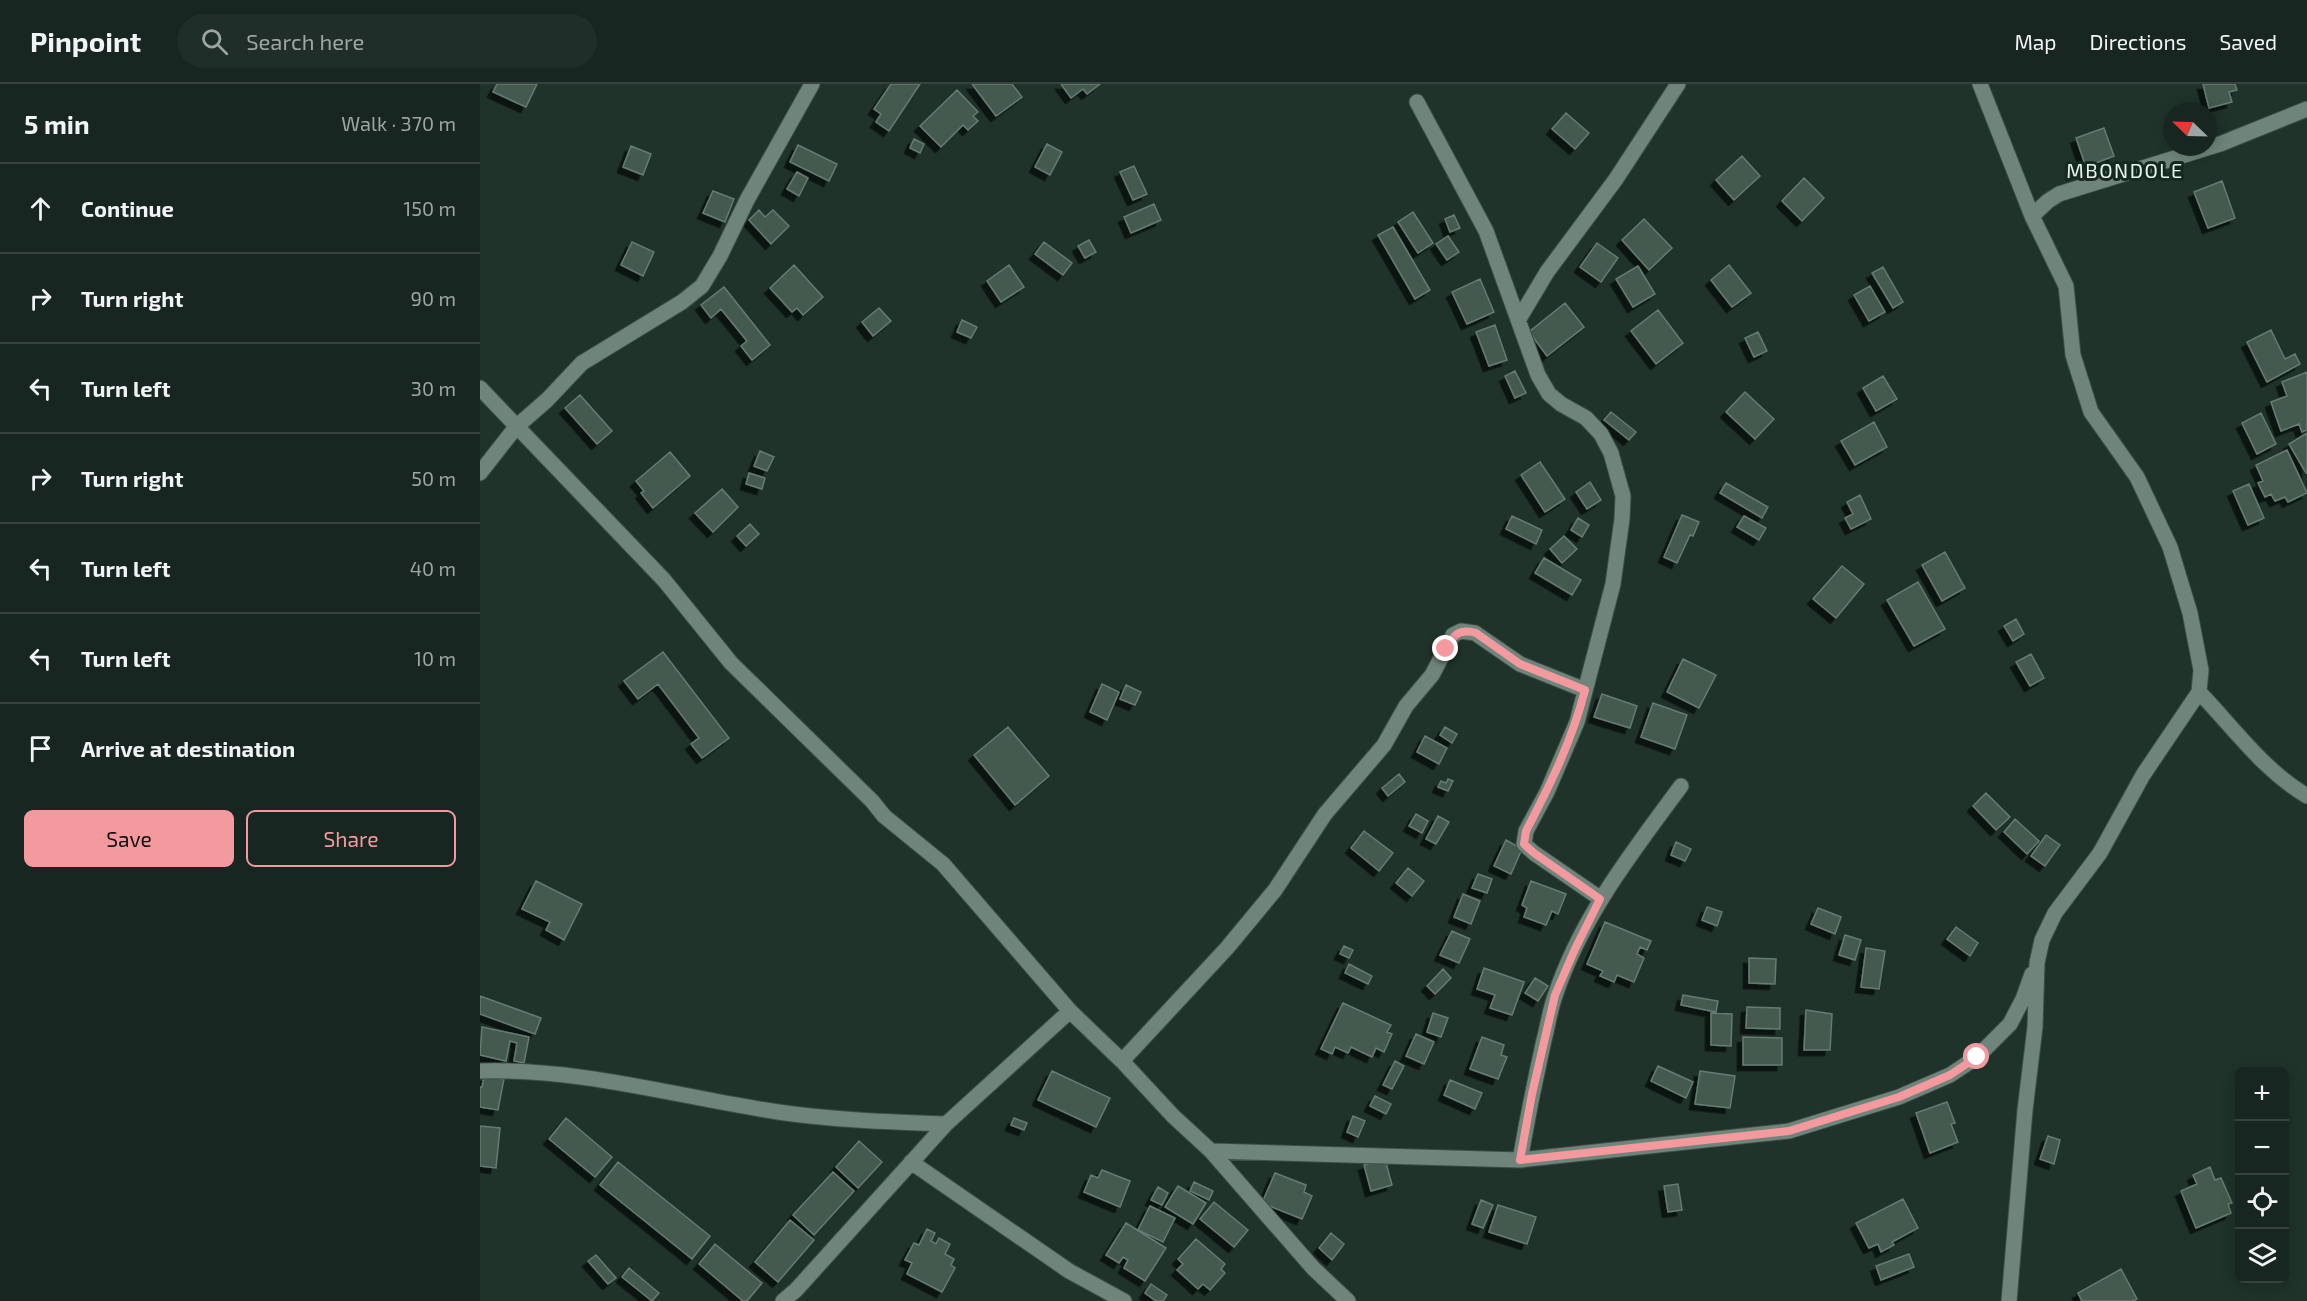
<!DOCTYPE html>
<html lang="en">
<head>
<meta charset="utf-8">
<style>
	:root { --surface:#172620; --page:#202e29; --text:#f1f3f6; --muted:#9ea5a5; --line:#36433e; --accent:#f49a9f }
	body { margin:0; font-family:"Exo 2",sans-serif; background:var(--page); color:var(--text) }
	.controls { position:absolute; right:18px; bottom:18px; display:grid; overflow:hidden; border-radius:9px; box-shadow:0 3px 15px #0003 }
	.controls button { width:54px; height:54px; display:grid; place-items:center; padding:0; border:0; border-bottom:2px solid var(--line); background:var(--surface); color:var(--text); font:30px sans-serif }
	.compass { position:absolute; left:1683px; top:18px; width:54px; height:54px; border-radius:50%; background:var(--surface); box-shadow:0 3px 15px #0003; rotate:293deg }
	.stop { position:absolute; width:18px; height:18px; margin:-14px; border:4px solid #f49a9f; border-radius:50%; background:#fff }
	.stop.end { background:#f49a9f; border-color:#fff; box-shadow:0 2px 6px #0008 }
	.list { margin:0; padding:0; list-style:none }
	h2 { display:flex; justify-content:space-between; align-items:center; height:78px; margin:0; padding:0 24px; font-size:26px }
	h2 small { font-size:20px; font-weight:400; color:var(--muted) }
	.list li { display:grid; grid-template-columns:39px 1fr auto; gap:18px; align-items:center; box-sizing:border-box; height:90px; padding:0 24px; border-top:2px solid var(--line) }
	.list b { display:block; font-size:22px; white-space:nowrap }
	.list em { font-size:20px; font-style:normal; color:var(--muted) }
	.actions { display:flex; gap:12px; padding:18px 24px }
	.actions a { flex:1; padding:14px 0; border:2px solid var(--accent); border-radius:9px; text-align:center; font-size:21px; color:var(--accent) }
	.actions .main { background:var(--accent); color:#111 }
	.icon { flex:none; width:33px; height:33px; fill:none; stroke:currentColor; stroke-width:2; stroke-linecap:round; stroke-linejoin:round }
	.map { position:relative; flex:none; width:1827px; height:1217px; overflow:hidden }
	header { display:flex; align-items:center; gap:36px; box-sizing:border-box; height:84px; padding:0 30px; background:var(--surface); border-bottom:2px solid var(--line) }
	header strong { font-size:28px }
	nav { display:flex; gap:33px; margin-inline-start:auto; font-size:21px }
	.search { width:420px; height:54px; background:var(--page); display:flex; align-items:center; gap:15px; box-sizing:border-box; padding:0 21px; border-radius:33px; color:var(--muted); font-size:22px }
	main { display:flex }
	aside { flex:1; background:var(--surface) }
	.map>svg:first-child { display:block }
	.building { fill:#445a50; stroke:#657b71; stroke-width:1.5; filter:url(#shadow) }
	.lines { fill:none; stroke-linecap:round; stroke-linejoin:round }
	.minor-casing { stroke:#3d4e47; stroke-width:17 }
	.minor { stroke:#6f857b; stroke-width:15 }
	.route { stroke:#f49a9f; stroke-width:8 }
	.labels { text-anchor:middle; stroke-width:6; stroke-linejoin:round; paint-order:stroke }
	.quarter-label { font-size:20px; letter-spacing:1.5px; fill:#e6f2ec; stroke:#152921 }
</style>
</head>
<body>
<header>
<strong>Pinpoint</strong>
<div class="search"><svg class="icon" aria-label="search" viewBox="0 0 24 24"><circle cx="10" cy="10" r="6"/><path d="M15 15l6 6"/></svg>Search here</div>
<nav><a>Map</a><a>Directions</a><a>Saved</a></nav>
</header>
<main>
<aside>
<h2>5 min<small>Walk · 370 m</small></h2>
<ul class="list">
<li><svg class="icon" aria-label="ahead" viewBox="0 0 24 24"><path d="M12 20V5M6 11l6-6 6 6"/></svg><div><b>Continue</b></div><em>150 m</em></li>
<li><svg class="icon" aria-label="right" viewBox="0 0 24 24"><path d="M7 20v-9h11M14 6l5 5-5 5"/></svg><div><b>Turn right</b></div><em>90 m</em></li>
<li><svg class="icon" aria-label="left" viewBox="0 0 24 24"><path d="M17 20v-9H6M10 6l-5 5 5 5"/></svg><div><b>Turn left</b></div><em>30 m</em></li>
<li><svg class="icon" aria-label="right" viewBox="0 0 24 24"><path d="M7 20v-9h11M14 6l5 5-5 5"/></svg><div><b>Turn right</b></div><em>50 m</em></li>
<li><svg class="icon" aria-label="left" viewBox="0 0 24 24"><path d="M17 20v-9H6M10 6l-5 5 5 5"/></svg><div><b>Turn left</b></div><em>40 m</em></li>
<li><svg class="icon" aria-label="left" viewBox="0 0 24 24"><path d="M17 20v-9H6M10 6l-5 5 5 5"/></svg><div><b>Turn left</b></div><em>10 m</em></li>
<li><svg class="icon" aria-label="arrive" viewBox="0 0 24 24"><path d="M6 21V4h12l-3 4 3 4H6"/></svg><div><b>Arrive at destination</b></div></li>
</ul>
<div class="actions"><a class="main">Save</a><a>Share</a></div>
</aside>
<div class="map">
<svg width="1827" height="1217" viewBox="0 0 1827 1217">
	<defs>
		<filter id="shadow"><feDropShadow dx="-5.5" dy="5.5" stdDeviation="0" flood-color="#0009"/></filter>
	</defs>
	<rect width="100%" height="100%" fill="#1f332a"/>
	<!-- building -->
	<path class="building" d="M17,0H57L46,23L13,8Z
		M411,0H440L409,47L396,38L401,30L394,25Z
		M492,0H532L542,13L516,32Z
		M581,0H620L607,10L603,5L591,14Z
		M1723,0H1755L1757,6L1749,8L1752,18L1729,24Z
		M477,6L498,28L493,32L498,37L488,46L483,41L461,63L440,42Z
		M1086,29L1109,49L1095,65L1072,45Z
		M1624,44L1634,72L1606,83L1596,54Z
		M434,55L444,60L440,69L430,64Z
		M567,60L582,68L570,91L555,83Z
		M318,61L357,80L349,97L310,78Z
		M151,62L171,70L163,91L143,83Z
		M1262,72L1280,92L1254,116L1236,96Z
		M654,82L667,110L653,116L640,88Z
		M317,88L328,94L319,112L307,105Z
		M1324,94L1344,114L1322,137L1302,117Z
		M1742,97L1755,134L1728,144L1714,108Z
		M233,107L254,115L245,138L223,129Z
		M674,120L681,136L651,149L644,133Z
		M279,126L285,133L293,126L309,142L291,160L269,136Z
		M933,128L953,159L938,169L918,138Z
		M974,131L980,144L970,148L965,135Z
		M1164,135L1192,164L1169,186L1142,156Z
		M913,143L950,206L935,215L898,151Z
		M968,152L979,168L967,176L956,160Z
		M609,156L616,168L605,174L598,162Z
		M152,158L174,168L163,192L141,181Z
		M564,158L592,179L583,191L555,170Z
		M1117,159L1138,174L1121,198L1100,183Z
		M314,181L343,213L323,231L317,224L312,228L290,204Z
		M529,181L544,203L521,218L507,197Z
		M1249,181L1271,209L1252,223L1231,196Z
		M1158,182L1175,210L1153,223L1136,195Z
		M1403,183L1423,218L1413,224L1392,189Z
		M1000,195L1014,228L987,240L972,208Z
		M1390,202L1405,228L1389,237L1374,211Z
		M244,203L290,261L272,276L261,262L267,257L241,225L231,234L221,221Z
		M1085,219L1104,243L1067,272L1049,248Z
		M399,224L411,237L393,252L382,238Z
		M1178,226L1203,259L1176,280L1151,247Z
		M482,236L497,243L491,254L477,248Z
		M1015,241L1027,276L1009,282L996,248Z
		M1791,246L1805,275L1815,270L1820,280L1787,298L1767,258Z
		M1278,248L1287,267L1274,273L1265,254Z
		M1035,287L1046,309L1035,314L1025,292Z
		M1827,288V346L1822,348L1819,340L1801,347L1791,318L1807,312L1802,298Z
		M1403,292L1417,315L1396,327L1383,304Z
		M1265,308L1294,335L1275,355L1246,328Z
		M100,311L132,347L117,360L85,324Z
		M1131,328L1156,348L1149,356L1124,336Z
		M1781,329L1796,360L1777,370L1762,339Z
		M1394,338L1407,363L1375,381L1361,357Z
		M1827,349V389H1826L1809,360Z
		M1807,366L1827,409L1808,418L1805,413L1795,417L1791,410L1785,413L1778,399L1783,397L1776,381Z
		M280,367L294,373L287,387L274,382Z
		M190,368L210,392L173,424L161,409L164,407L156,397Z
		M1060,378L1085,415L1065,428L1041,391Z
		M269,389L285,394L282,405L266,400Z
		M1110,398L1121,416L1107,425L1096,408Z
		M1246,399L1288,423L1282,434L1240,409Z
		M1769,400L1784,434L1768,441L1753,407Z
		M242,405L258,423L233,448L215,429Z
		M1380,411L1391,435L1371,445L1365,434L1373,430L1367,418Z
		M1202,431L1219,438L1213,452L1210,451L1197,479L1184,473Z
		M1032,432L1062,446L1056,460L1026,445Z
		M1264,432L1286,444L1279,456L1257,443Z
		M1098,434L1109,441L1102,453L1091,446Z
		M270,440L279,450L266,462L257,452Z
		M1084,452L1097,465L1082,479L1070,465Z
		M1465,468L1485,504L1462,517L1442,481Z
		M1064,474L1101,496L1092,511L1055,489Z
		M1362,482L1384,500L1356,534L1333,515Z
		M1438,498L1465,545L1434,562L1407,516Z
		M1536,535L1544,550L1533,557L1524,542Z
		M183,568L249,654L222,674L211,660L219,654L178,600L158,615L144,597Z
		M1551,570L1564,594L1550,602L1536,578Z
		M1203,575L1236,591L1219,624L1187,608Z
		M622,600L639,608L627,636L610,628Z
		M646,601L661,608L655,621L640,615Z
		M1122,610L1157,622L1150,644L1114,633Z
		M1173,619L1207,631L1195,665L1161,653Z
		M528,643L569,692L535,721L494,671Z
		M965,643L977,650L972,659L960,651Z
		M945,652L967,664L959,680L937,668Z
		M919,690L925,698L908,712L902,704Z
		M968,695L973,697L968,707L958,703L961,697L966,699Z
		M1506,709L1530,733L1516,746L1493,722Z
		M936,730L948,737L942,749L929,742Z
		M958,732L969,738L956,760L946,755Z
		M1535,735L1559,757L1547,770L1524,748Z
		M884,747L913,769L899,787L871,764Z
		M1566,751L1580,761L1565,782L1551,772Z
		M1026,756L1042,765L1031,790L1014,782Z
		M1196,758L1211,765L1205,777L1191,771Z
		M928,784L944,797L932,812L916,799Z
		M998,790L1012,795L1007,809L992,804Z
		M56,797L102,820L84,856L66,846L70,838L42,825Z
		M1051,797L1086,810L1078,830L1072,827L1066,841L1044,833L1047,824L1042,821Z
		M983,810L1000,817L991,840L974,833Z
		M1227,823L1242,828L1237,842L1222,836Z
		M1338,824L1361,833L1355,850L1331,840Z
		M1125,838L1171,857L1167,866L1160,863L1157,870L1164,874L1154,898L1137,891L1134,898L1120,892L1123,887L1107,880Z
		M1476,843L1498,859L1490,872L1467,855Z
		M972,847L990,855L979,879L960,871Z
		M1365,851L1381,856L1375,876L1359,871Z
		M864,862L873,866L869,874L860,870Z
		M1386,864L1405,867L1399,905L1381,903Z
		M1269,874L1296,875L1295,900L1269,899Z
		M869,880L892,892L888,900L865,889Z
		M1004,884L1044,898L1032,931L1010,924L1015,911L997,905Z
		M963,885L971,894L955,910L947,902Z
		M1055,894L1068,902L1058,917L1045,909Z
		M1203,911L1238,917L1236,928L1201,921Z
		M0,912L61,934L55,950L0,930Z
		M863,919L911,941L907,948L912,950L904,968L896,964L892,973L871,963L868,969L855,963L852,970L841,965Z
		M1267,923L1300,924V945L1266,944Z
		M1326,926L1352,930L1350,966H1324Z
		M953,929L968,934L961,953L947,948Z
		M1231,929L1252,930L1251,962L1231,961Z
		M2,943L49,953L44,979L34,977L37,959L30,957L26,977L0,971Z
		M936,950L954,958L944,980L926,972Z
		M1002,953L1024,961L1021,971L1027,973L1018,995L990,985Z
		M1263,953L1302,954V981H1263Z
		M915,977L924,982L912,1005L903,1001Z
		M1178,982L1213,998L1206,1014L1171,997Z
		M572,987L630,1014L616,1043L558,1016Z
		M1220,987L1255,992L1250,1024L1215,1020Z
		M4,992L24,995L18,1026L0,1023V1003H2Z
		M970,996L1002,1009L995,1025L964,1011Z
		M895,1012L911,1020L906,1030L890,1022Z
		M1467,1018L1475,1039L1471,1040L1478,1058L1450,1069L1436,1029Z
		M873,1032L885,1037L878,1053L867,1048Z
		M86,1034L132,1073L115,1093L69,1055Z
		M534,1034L547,1039L544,1046L531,1041Z
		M0,1042L20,1044L16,1084L0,1082Z
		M1568,1052L1580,1056L1574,1080L1560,1075Z
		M379,1057L402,1078L378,1104L356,1083Z
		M905,1075L912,1101L891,1107L884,1081Z
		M138,1078L230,1152L212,1175L120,1101Z
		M1730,1083L1735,1096L1741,1094L1752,1119L1748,1120L1751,1129L1716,1144L1701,1107L1717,1100L1713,1091Z
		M622,1086L650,1097L640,1123L604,1108L611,1091L618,1094Z
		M353,1088L374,1107L334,1151L313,1131Z
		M795,1089L826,1101L824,1108L832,1112L822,1135L782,1119Z
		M714,1098L733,1107L729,1116L710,1107Z
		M1198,1100L1202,1126L1188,1128L1184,1102Z
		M698,1102L726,1119L713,1140L685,1123Z
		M678,1103L688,1109L682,1121L671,1116Z
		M1423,1115L1438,1144L1412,1158L1414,1161L1401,1168L1398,1160L1389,1164L1376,1139Z
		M1001,1116L1013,1121L1003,1144L992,1140Z
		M734,1118L768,1146L754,1163L720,1135Z
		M1018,1121L1056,1133L1047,1160L1009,1148Z
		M670,1122L695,1134L683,1158L658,1146Z
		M310,1136L334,1156L298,1198L275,1178Z
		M646,1139L686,1164L665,1197L644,1184L648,1176L643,1173L639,1179L626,1171Z
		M447,1145L455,1149L451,1157L456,1160L459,1154L470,1160L465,1170L474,1175L471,1181L475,1184L462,1208L427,1190L432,1179L425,1176L434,1159L439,1161Z
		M851,1149L864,1160L852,1176L839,1164Z
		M716,1155L745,1180L741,1185L745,1189L730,1206L723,1200L718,1205L697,1186L703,1180L698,1175Z
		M235,1160L282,1199L267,1217H263L219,1180Z
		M1429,1170L1434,1183L1401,1196L1396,1182Z
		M116,1171L136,1194L128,1200L108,1177Z
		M149,1184L179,1209L172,1217L142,1193Z
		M1641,1185L1657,1215L1653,1217H1602L1598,1209Z
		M671,1200L687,1211L683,1217H676L665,1209Z"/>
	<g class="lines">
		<defs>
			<path id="minor" d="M1500,0L1552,132L1586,202L1593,271L1611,328L1657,393L1690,463L1710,529L1721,586L1719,608L1663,691L1620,769L1575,829L1562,856L1557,879L1555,943L1545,1026L1529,1217
				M937,18L1006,147L1058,291L1069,310L1081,320L1106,334L1121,350L1131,369L1143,412L1142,435L1133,500L1097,638L1067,708L1046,747L1044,760L1054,769L1121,815
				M1552,132L1568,117L1579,110L1740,60L1827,25
				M1039,235L1067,188L1136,95L1198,0
				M0,304L184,496L251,579L392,717L404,732L463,780L590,927L642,977L693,1032L731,1067L833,1184L868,1217
				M0,389L36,343L67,316L102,279L202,218L222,202L240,172L267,116L332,0
				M1719,608C1754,644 1783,686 1827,712
				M642,977L747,864L795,806L845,730L904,661L926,622L952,591L973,551L981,547L995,549L1040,580L1105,606
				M0,987C101,984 199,1013 298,1028C353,1036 410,1038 466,1040
				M731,1067L1040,1076L1309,1047L1419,1013L1470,991L1497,973L1530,940L1543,915L1552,890
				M1040,1076C1047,1036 1055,996 1064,956C1068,941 1070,926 1075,912C1101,833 1153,767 1201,702
				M431,1078L589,1187L644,1217
				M303,1217L316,1206L466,1040L590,927"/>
		</defs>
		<!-- minor casing -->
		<use href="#minor" class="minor-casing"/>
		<!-- minor -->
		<use href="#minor" class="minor"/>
	</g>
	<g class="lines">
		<!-- route -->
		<path class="route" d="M966,565C973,551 979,544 996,549L1040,580L1105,606C1092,657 1070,701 1046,747L1044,760L1054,769L1120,815L1095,865L1075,911L1052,1010L1040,1076L1309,1047L1419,1013L1470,991L1497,973"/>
	</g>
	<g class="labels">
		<!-- quarter labels -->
		<g class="quarter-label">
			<text x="1645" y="94">MBONDOLE</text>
		</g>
	</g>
</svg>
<div class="controls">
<button>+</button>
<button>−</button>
<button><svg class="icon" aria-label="locate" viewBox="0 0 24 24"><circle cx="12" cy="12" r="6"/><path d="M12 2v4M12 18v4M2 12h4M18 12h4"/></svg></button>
<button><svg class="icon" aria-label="layers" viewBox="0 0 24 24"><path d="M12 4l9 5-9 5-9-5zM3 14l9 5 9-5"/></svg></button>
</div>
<svg class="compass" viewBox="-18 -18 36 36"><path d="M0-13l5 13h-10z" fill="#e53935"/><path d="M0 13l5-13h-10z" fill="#9ea5a5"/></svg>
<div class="stop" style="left:1497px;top:973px"></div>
<div class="stop end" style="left:966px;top:565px"></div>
</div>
</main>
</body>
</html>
